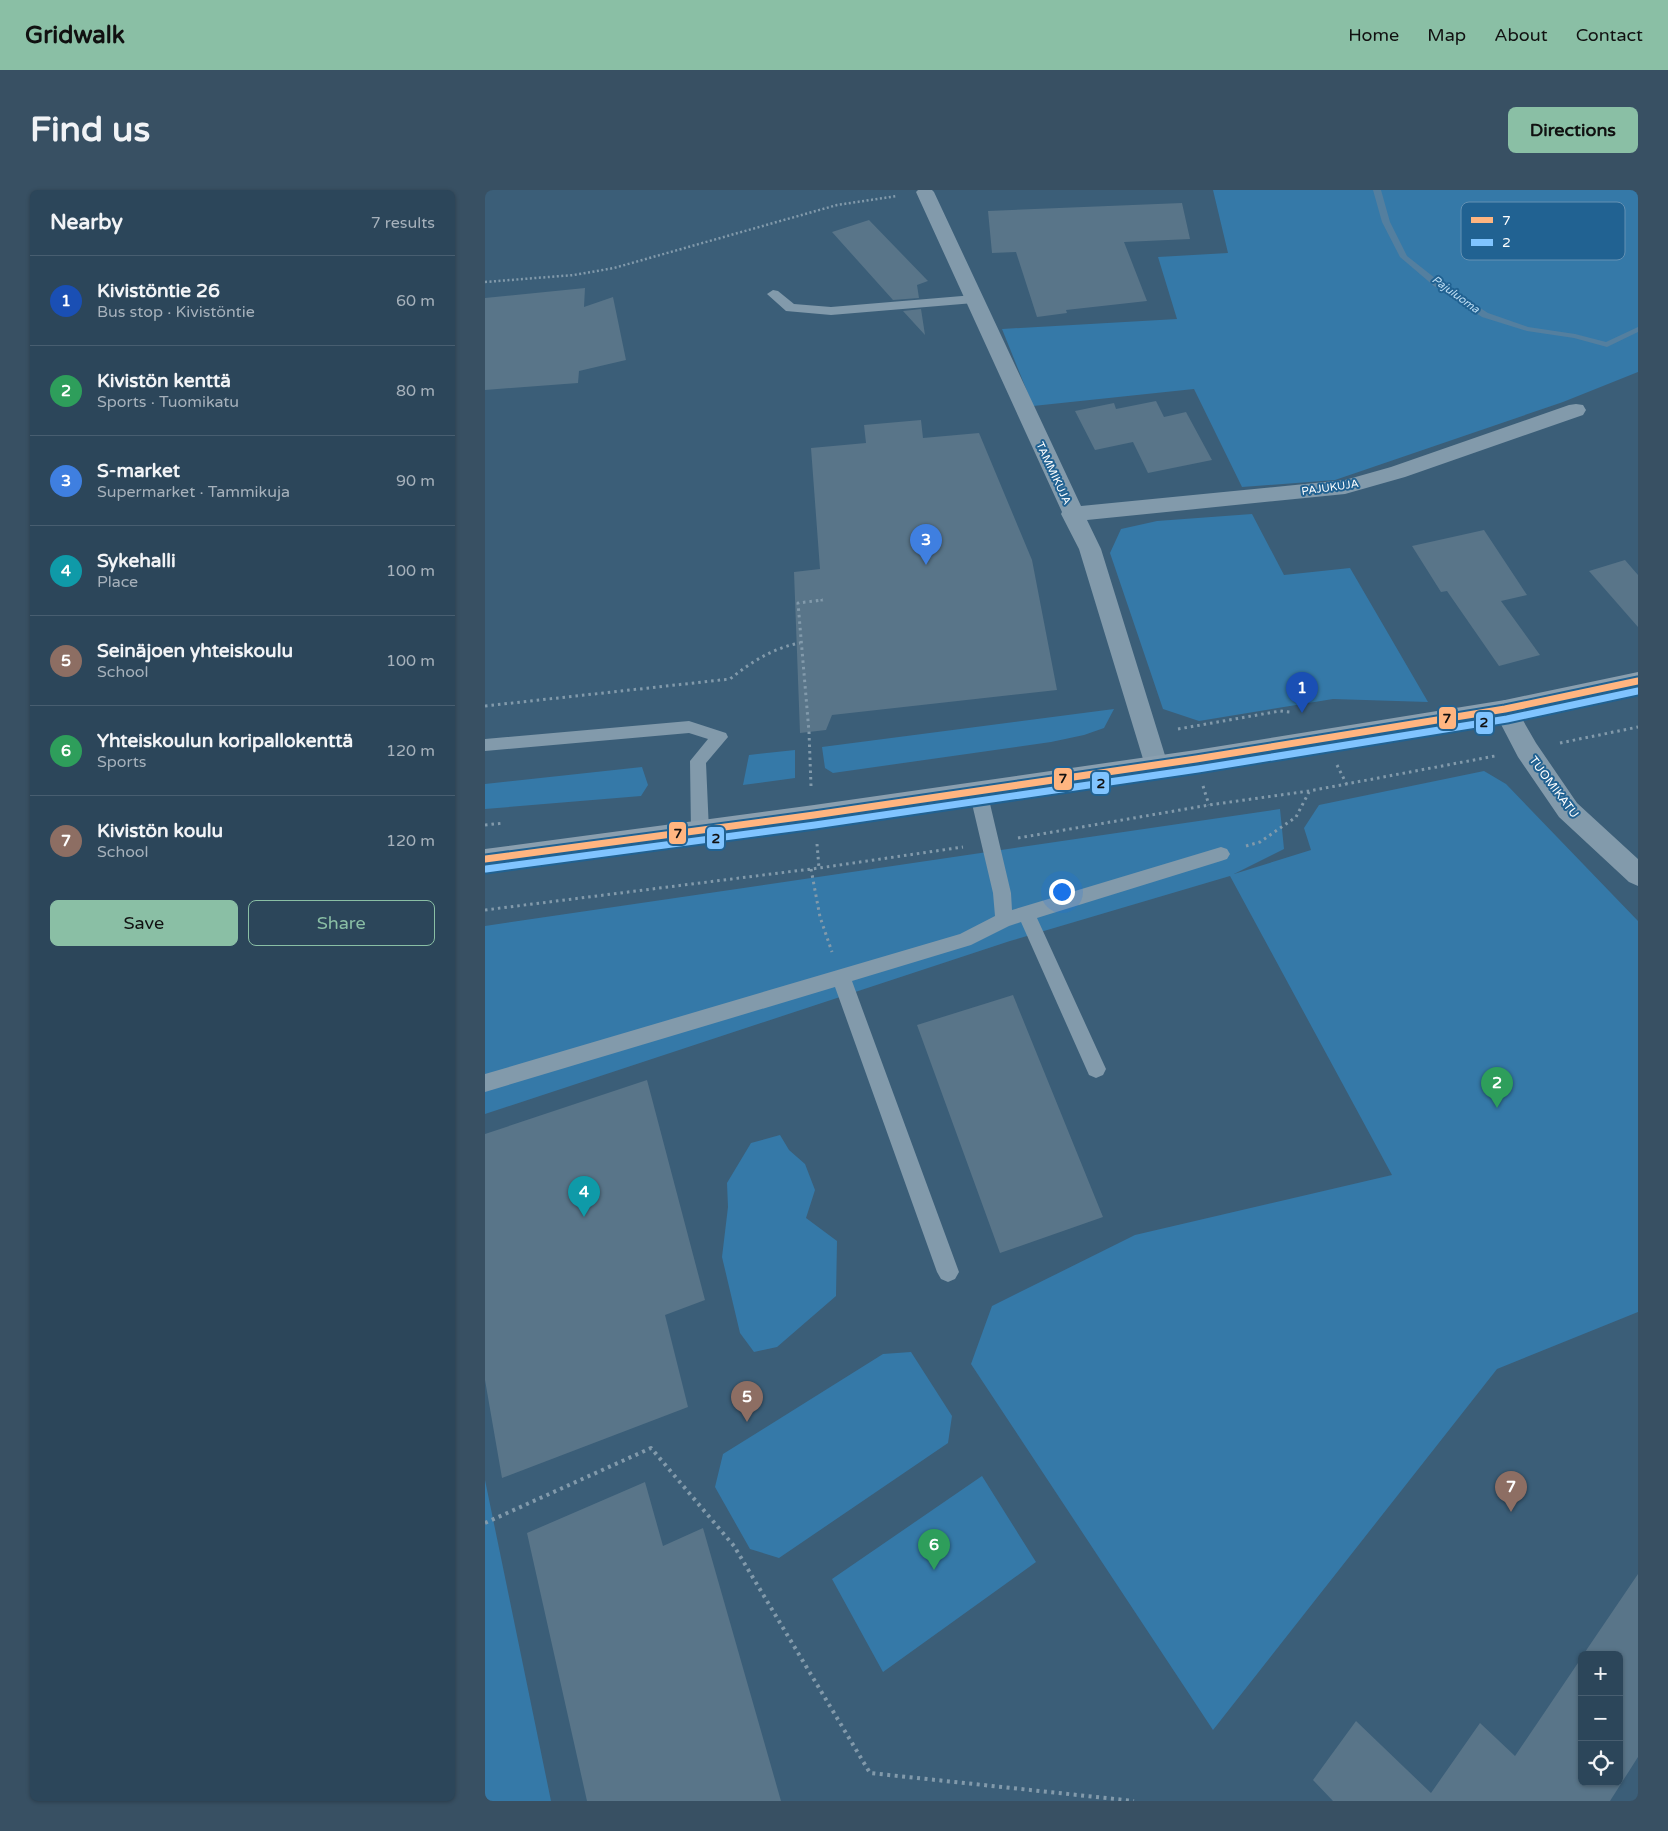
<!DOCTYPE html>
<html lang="en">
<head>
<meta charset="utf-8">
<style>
	:root { --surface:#2c465a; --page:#385063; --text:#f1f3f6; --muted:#a6b1bb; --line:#485e70; --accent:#8abfa5 }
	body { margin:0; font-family:"Varela Round",sans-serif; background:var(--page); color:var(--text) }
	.controls { position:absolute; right:15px; bottom:15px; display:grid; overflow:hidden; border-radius:8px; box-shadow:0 1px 4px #0004 }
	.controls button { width:45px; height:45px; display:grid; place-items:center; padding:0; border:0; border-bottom:1px solid var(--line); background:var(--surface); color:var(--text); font:25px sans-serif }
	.you { position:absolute; left:576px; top:701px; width:18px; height:18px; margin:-12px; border:4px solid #fff; border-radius:50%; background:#1a73e8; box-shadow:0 0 0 8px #1a73e833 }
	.badge { display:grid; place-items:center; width:32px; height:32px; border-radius:50%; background:var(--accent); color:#fff; font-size:16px; font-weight:700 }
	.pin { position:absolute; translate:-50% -41px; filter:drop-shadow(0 1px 2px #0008) }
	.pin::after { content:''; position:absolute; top:26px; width:18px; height:15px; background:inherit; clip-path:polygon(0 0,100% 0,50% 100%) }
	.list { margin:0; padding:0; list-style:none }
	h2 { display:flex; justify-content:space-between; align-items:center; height:65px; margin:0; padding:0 20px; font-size:21px }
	h2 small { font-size:16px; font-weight:400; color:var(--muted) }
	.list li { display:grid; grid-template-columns:32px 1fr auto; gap:15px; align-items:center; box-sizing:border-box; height:90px; padding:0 20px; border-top:1px solid var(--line) }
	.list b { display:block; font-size:19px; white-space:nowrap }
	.list p { margin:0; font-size:16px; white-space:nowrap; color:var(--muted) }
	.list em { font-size:16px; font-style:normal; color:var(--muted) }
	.actions { display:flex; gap:10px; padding:15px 20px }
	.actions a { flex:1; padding:11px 0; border:1px solid var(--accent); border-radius:8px; text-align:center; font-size:18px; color:var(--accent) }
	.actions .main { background:var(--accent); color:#111 }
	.icon { flex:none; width:28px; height:28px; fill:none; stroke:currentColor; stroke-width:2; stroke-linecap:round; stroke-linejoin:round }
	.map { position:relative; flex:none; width:1153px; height:1611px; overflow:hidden; border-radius:8px }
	header { display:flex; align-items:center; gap:30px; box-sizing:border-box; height:70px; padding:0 25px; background:var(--accent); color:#111 }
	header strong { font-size:24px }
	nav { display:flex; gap:28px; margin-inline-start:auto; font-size:18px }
	.intro { display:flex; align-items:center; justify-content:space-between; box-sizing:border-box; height:120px; padding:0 30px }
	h1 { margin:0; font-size:35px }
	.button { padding:12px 22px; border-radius:8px; background:var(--accent); color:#111; font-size:18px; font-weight:700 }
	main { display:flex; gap:30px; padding:0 30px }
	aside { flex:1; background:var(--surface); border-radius:8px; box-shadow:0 1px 4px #0004 }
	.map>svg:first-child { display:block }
	.green { fill:#3579a8 }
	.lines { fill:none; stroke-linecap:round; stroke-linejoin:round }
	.stream { fill:#547f9f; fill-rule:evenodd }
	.building { fill:#597589 }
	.path-far2 { stroke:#829aab; stroke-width:2.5; stroke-dasharray:2 2.5; stroke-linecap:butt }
	.path-far1 { stroke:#829aab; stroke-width:3; stroke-dasharray:2.5 4; stroke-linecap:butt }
	.path { stroke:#829aab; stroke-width:4; stroke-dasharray:3 4.5; stroke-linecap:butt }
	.service { fill:#829aab; fill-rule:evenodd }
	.minor { fill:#829aab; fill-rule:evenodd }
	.secondary { fill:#8a9faf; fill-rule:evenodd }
	.bus-1-casing { stroke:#216292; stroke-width:11 }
	.bus-2-casing { stroke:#216292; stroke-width:11 }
	.bus-1 { stroke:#ffb580; stroke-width:7 }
	.bus-2 { stroke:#80c4ff; stroke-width:7 }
	.labels { text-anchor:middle; stroke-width:4; stroke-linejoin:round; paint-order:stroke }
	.far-water-label { font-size:11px; font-style:italic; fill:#bedef4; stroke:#216292 }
	.far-street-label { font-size:11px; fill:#fff; stroke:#216292 }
	.street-label { font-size:12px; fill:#fff; stroke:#216292 }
	.key { fill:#216292; stroke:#6491b3; stroke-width:1 }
	.key-label { font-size:14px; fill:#fff }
	.line-badge { stroke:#216292; stroke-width:2 }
	.pale-badge-label { font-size:14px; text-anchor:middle; font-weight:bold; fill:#111 }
</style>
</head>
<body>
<header>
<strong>Gridwalk</strong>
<nav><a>Home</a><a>Map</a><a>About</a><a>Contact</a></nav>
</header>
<div class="intro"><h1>Find us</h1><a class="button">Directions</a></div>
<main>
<aside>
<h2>Nearby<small>7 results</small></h2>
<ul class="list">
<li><span class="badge" style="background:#1a4fb4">1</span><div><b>Kivistöntie 26</b><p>Bus stop · Kivistöntie</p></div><em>60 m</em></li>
<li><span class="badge" style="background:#2e9e5b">2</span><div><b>Kivistön kenttä</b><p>Sports · Tuomikatu</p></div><em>80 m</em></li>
<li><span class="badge" style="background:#3f7fe0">3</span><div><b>S-market</b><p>Supermarket · Tammikuja</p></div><em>90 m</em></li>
<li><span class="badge" style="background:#0f9aa8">4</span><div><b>Sykehalli</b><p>Place</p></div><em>100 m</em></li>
<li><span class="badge" style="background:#8d6e63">5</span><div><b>Seinäjoen yhteiskoulu</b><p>School</p></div><em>100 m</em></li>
<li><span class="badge" style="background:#2e9e5b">6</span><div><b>Yhteiskoulun koripallokenttä</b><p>Sports</p></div><em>120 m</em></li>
<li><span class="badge" style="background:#8d6e63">7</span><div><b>Kivistön koulu</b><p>School</p></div><em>120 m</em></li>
</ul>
<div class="actions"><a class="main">Save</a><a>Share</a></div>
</aside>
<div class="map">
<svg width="1153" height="1611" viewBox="0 0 1153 1611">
	<rect width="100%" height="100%" fill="#3b5e78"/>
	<!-- green -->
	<path class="green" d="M728,0H1153V182L1078,212L850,290L757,297L709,199L548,216L517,139L692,129L673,67L743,63Z
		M767,324L799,385L865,378L943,512L848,509L714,531L678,519L625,363L636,339L672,331Z
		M629,519L619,538L599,545L566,552L348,583L340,578L337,557Z
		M310,560V588L258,595L264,565Z
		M157,577L163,595L156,606L0,619V594Z
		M999,581L1021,594L1153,731V1122L1012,1179L728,1540L486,1174L507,1116L650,1045L907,985L745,686L525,751L0,924V736L795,619L799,659L749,684L826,660L819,638L834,615Z
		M295,945L304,960L320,974L330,1000L321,1028L352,1051L351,1106L292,1157L269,1162L255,1143L237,1067L243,1017L242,993L266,953Z
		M426,1162L467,1226L463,1253L294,1368L265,1359L230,1297L238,1264L398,1164Z
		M497,1286L551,1372L398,1482L347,1389Z
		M0,1290L66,1611H0Z"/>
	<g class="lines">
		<!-- stream -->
		<path class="stream" d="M888,0H896L905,32L922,66L955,92L1003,123L1043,137L1090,144L1121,152L1153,137V142L1122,157L1089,148L1042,141L997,127L949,96L915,67L897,32Z"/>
	</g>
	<!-- building -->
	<path class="building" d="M697,13L705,49L639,52L662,111L581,120L582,123L552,127L531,62L507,63L503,21Z
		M384,30L443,91L432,95L434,108L408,110L347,42Z
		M100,98L99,117L128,107L141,170L94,181L93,193L0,200V108Z
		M436,119L440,145L418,121Z
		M671,211L679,227L701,222L727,270L663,283L648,252L610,260L590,221L629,213L631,219Z
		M436,230L438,248L494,243L547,370L572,500L347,525L341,540L315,543L309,382L335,379L326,258L381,253L379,235Z
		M999,340L1042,405L1016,411L1055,465L1014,476L962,401L956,402L927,356Z
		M1140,370L1153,385V437L1104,381Z
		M528,805L618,1027L515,1063L432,835Z
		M162,890L220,1110L180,1125L203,1217L17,1288L0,1190V944Z
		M160,1292L178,1356L218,1338L296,1611H102L42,1343Z
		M1153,1384V1567L1125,1611H848L828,1590L871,1531L946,1603L995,1533L1030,1566L1097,1467V1592H1134V1465H1098Z"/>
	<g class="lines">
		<!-- path-far2 -->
		<path class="path-far2" d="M0,92L89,85L129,78L352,15L412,6
			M331,411L338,410"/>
		<!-- path-far1 -->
		<path class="path-far1" d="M0,516L245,489C266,472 288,458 315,453
			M693,539L795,521L805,522
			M1075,553L1153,537
			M852,575L862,595
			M326,596L324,542L313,413L338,410
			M718,596L724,615
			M0,635L19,633
			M533,648L724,615L824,601L1010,566
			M332,654L334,678
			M761,656L775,652L811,627L824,602
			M326,679L335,727L347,762
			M0,720L334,678L478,657"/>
		<!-- path -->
		<path class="path" d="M0,1333L166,1258L249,1356L385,1583L649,1611"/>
		<!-- service -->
		<path class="service" d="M288,100L293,101L309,114L346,117L489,105L495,109L489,113L346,125L301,121L282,104Z
			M204,531L241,543L243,547L221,573L224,641L221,646L215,648L209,646L206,641L205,571L223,549L204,543L0,561V549Z
			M493,594L499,596L502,601L526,703L527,720L736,657L742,659L745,664L742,669L736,671L552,728L621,879L618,885L611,888L604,885L536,732L524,736L486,755L367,791L474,1082L470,1089L463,1092L456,1089L452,1082L350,797L0,902V884L475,744L510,726L508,703L484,601L487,596Z"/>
		<!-- minor -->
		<path class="minor" d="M433,0H447L449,2L596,316L860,290L906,277L1084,215L1091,214L1098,215L1101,220L1098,225L920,287L860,304L602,330L616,359L683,575L680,582L671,585L662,582L594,359L576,324L577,322L431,2Z
			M1020,510L1028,513L1051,553L1092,613L1153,669V696L1144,692L1074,627L1033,567L1008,519L1012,513Z"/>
		<!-- secondary -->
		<path class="secondary" d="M1153,482V500L1020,528L711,578L329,635L0,679V659L329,615L711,560L1020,510Z"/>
		<defs>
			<path id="bus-1" d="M0,669L329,625L711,569L1020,519L1153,491"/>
			<path id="bus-2" d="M1,679L330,635L713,579L1022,529L1153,501"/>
		</defs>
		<!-- bus-1 casing -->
		<use href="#bus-1" class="bus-1-casing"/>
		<!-- bus-2 casing -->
		<use href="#bus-2" class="bus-2-casing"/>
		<!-- bus-1 -->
		<use href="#bus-1" class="bus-1"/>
		<!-- bus-2 -->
		<use href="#bus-2" class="bus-2"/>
	</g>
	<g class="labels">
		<!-- far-water labels -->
		<g class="far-water-label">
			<text transform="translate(971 104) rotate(36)" y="4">Pajuluoma</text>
		</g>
		<!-- far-street labels -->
		<g class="far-street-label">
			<text transform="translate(569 283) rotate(65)" y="4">TAMMIKUJA</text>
			<text transform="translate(845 297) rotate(-8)" y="4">PAJUKUJA</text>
		</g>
		<!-- street labels -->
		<g class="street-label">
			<text transform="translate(1069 597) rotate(53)" y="4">TUOMIKATU</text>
		</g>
	</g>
	<!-- legend -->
	<rect x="976" y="12" width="164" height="58" rx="8" class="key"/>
	<rect x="986" y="27" width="22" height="6" fill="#ffb580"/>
	<rect x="986" y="49" width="22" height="7" fill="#80c4ff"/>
	<g class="key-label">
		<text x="1017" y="35">7</text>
		<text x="1017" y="57">2</text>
	</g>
	<g class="line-badge">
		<rect x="953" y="516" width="19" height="24" rx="5" fill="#ffb580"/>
		<rect x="990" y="521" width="19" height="24" rx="5" fill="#80c4ff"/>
		<rect x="568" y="577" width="20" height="24" rx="5" fill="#ffb580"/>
		<rect x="606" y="581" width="19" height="24" rx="5" fill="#80c4ff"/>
		<rect x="183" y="631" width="19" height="24" rx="5" fill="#ffb580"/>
		<rect x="221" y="636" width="19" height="24" rx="5" fill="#80c4ff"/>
	</g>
	<g class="pale-badge-label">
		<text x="962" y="533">7</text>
		<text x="999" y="537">2</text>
		<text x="578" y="593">7</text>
		<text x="616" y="598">2</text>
		<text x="193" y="648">7</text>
		<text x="231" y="653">2</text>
	</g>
</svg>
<div class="controls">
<button>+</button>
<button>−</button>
<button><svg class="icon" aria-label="locate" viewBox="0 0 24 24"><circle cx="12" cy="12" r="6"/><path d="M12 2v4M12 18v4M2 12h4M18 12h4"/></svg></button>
</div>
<div class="you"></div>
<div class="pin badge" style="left:817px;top:523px;background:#1a4fb4">1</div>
<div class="pin badge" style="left:1012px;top:918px;background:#2e9e5b">2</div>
<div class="pin badge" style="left:441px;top:375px;background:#3f7fe0">3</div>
<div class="pin badge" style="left:99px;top:1027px;background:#0f9aa8">4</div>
<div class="pin badge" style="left:262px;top:1232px;background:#8d6e63">5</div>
<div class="pin badge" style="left:449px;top:1380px;background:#2e9e5b">6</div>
<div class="pin badge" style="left:1026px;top:1322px;background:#8d6e63">7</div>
</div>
</main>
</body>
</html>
